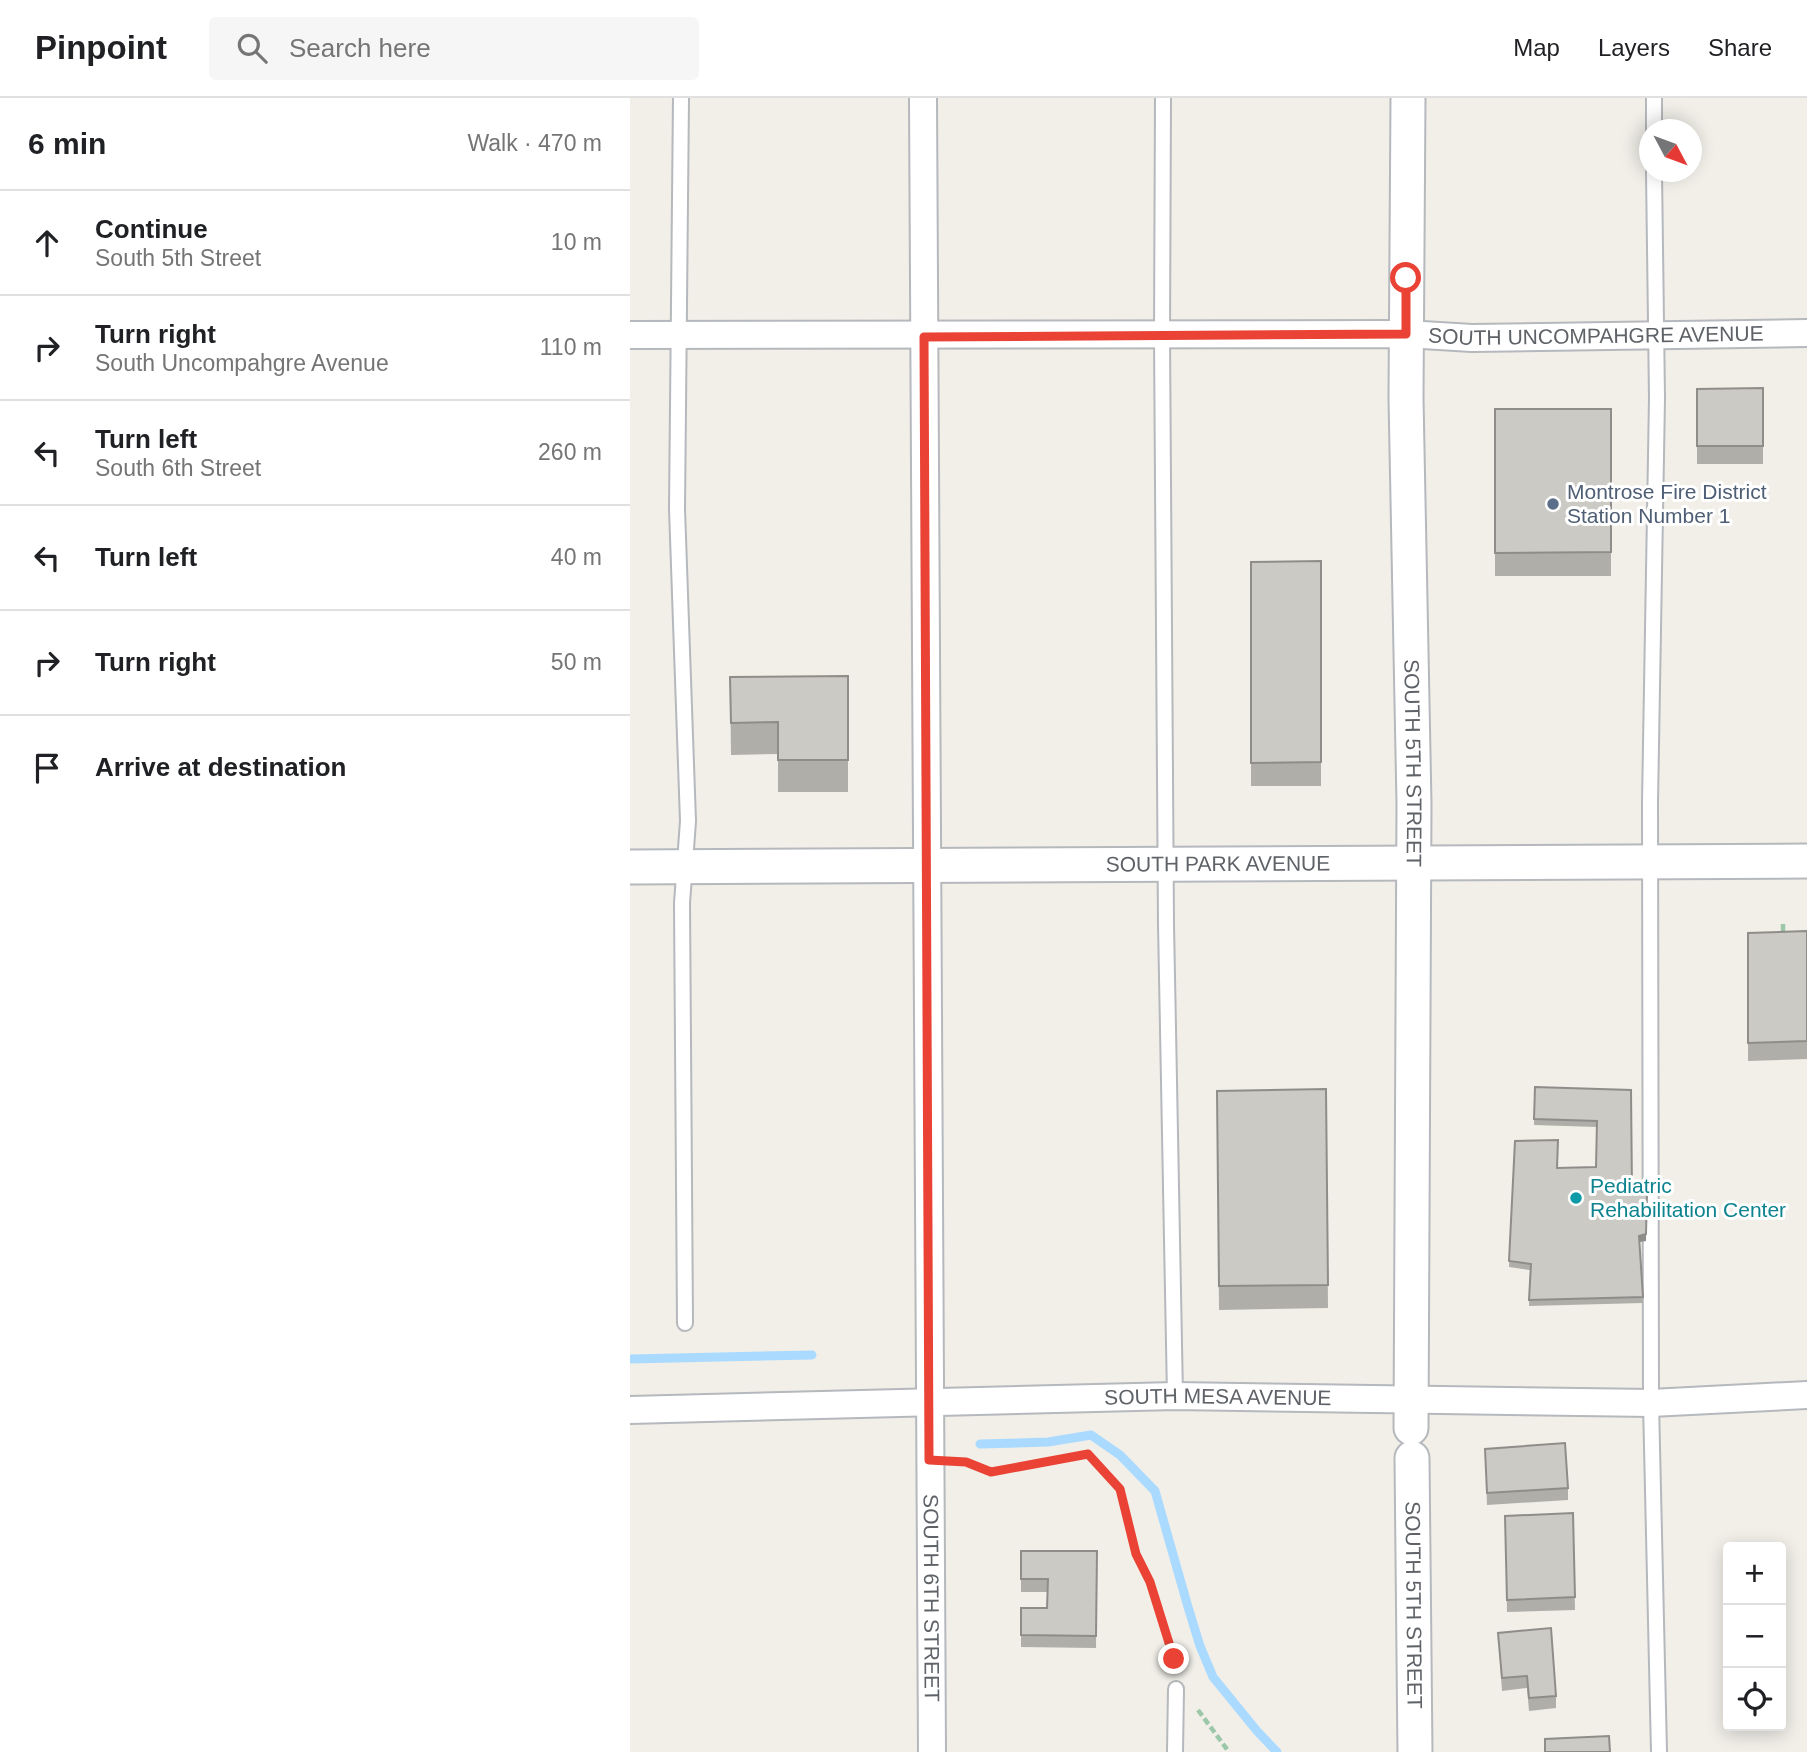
<!DOCTYPE html>
<html lang="en">
<head>
<meta charset="utf-8">
<style>
	:root { --surface:#fff; --page:#f6f6f6; --text:#202124; --muted:#757577; --line:#e0e0e0 }
	body { margin:0; font-family:Helvetica,sans-serif; background:var(--page); color:var(--text) }
	.controls { position:absolute; right:21px; bottom:21px; display:grid; overflow:hidden; border-radius:7px; box-shadow:0 4px 18px #0003 }
	.controls button { width:63px; height:63px; display:grid; place-items:center; padding:0; border:0; border-bottom:2px solid var(--line); background:var(--surface); color:var(--text); font:35px sans-serif }
	.compass { position:absolute; left:1009px; top:21px; width:63px; height:63px; border-radius:50%; background:var(--surface); box-shadow:0 4px 18px #0003; rotate:131deg }
	.stop { position:absolute; width:21px; height:21px; margin:-16px; border:5px solid #ea4335; border-radius:50%; background:#fff }
	.stop.end { background:#ea4335; border-color:#fff; box-shadow:0 2px 7px #0008 }
	.list { margin:0; padding:0; list-style:none }
	h2 { display:flex; justify-content:space-between; align-items:center; height:91px; margin:0; padding:0 28px; font-size:30px }
	h2 small { font-size:23px; font-weight:400; color:var(--muted) }
	.list li { display:grid; grid-template-columns:46px 1fr auto; gap:21px; align-items:center; box-sizing:border-box; height:105px; padding:0 28px; border-top:2px solid var(--line) }
	.list b { display:block; font-size:26px; white-space:nowrap }
	.list p { margin:0; font-size:23px; white-space:nowrap; color:var(--muted) }
	.list em { font-size:23px; font-style:normal; color:var(--muted) }
	.icon { flex:none; width:38px; height:38px; fill:none; stroke:currentColor; stroke-width:2; stroke-linecap:round; stroke-linejoin:round }
	.map { position:relative; flex:none; width:1177px; height:1654px; overflow:hidden }
	header { display:flex; align-items:center; gap:42px; box-sizing:border-box; height:98px; padding:0 35px; background:var(--surface); border-bottom:2px solid var(--line) }
	header strong { font-size:33px }
	nav { display:flex; gap:38px; margin-inline-start:auto; font-size:24px }
	.search { width:490px; height:63px; background:var(--page); display:flex; align-items:center; gap:18px; box-sizing:border-box; padding:0 24px; border-radius:7px; color:var(--muted); font-size:26px }
	main { display:flex }
	aside { flex:1; background:var(--surface) }
	.map>svg:first-child { display:block }
	.lines { fill:none; stroke-linecap:round; stroke-linejoin:round }
	.stream { stroke:#aadaff; stroke-width:9 }
	.service-casing { stroke:#b5b8bc; stroke-width:18 }
	.minor-casing { stroke:#b5b8bc; stroke-width:30 }
	.tertiary-casing { stroke:#b5b8bc; stroke-width:37 }
	.path { stroke:#9cc7a9; stroke-width:4.5; stroke-dasharray:7 3.5; stroke-linecap:butt }
	.service { stroke:#fff; stroke-width:14 }
	.minor { stroke:#fff; stroke-width:26 }
	.tertiary { stroke:#fff; stroke-width:33 }
	.wall { fill:#afaea9 }
	.shaded-wall { fill:#8f8d8a }
	.building { fill:#cccac5; stroke:#8f8d8a; stroke-width:2 }
	.route { stroke:#ea4335; stroke-width:9 }
	.service-dot { fill:#5c6f8a; stroke:#fff; stroke-width:2.5 }
	.culture-dot { fill:#0f9aa8; stroke:#fff; stroke-width:2.5 }
	.labels { text-anchor:middle; stroke-width:6; stroke-linejoin:round; paint-order:stroke }
	.street-label { font-size:21px; fill:#5f6368; stroke:#fff }
	.service-label { font-size:21px; fill:#4e5e75; stroke:#fff; text-anchor:start }
	.culture-label { font-size:21px; fill:#0d838f; stroke:#fff; text-anchor:start }
</style>
</head>
<body>
<header>
<strong>Pinpoint</strong>
<div class="search"><svg class="icon" aria-label="search" viewBox="0 0 24 24"><circle cx="10" cy="10" r="6"/><path d="M15 15l6 6"/></svg>Search here</div>
<nav><a>Map</a><a>Layers</a><a>Share</a></nav>
</header>
<main>
<aside>
<h2>6 min<small>Walk · 470 m</small></h2>
<ul class="list">
<li><svg class="icon" aria-label="ahead" viewBox="0 0 24 24"><path d="M12 20V5M6 11l6-6 6 6"/></svg><div><b>Continue</b><p>South 5th Street</p></div><em>10 m</em></li>
<li><svg class="icon" aria-label="right" viewBox="0 0 24 24"><path d="M7 20v-9h11M14 6l5 5-5 5"/></svg><div><b>Turn right</b><p>South Uncompahgre Avenue</p></div><em>110 m</em></li>
<li><svg class="icon" aria-label="left" viewBox="0 0 24 24"><path d="M17 20v-9H6M10 6l-5 5 5 5"/></svg><div><b>Turn left</b><p>South 6th Street</p></div><em>260 m</em></li>
<li><svg class="icon" aria-label="left" viewBox="0 0 24 24"><path d="M17 20v-9H6M10 6l-5 5 5 5"/></svg><div><b>Turn left</b></div><em>40 m</em></li>
<li><svg class="icon" aria-label="right" viewBox="0 0 24 24"><path d="M7 20v-9h11M14 6l5 5-5 5"/></svg><div><b>Turn right</b></div><em>50 m</em></li>
<li><svg class="icon" aria-label="arrive" viewBox="0 0 24 24"><path d="M6 21V4h12l-3 4 3 4H6"/></svg><div><b>Arrive at destination</b></div></li>
</ul>
</aside>
<div class="map">
<svg width="1177" height="1654" viewBox="0 0 1177 1654">
	<rect width="100%" height="100%" fill="#f1efe8"/>
	<g class="lines">
		<!-- stream -->
		<path class="stream" d="M0,1261L182,1257
			M350,1346L418,1344L461,1337L490,1357L525,1393L558,1509L570,1548L583,1579L627,1633L647,1654"/>
		<defs>
			<path id="service" d="M51,0L47,411L58,723L52,805L55,1225
				M533,0L532,237L536,826L545,1298
				M1024,0V32
				M1024,74L1027,300L1020,705L1021,1305L1029,1654
				M545,1654L546,1591"/>
			<g id="minor">
				<path id="s1" d="M293,0L302,1654"/>
				<path id="s2" d="M0,237L776,236L842,240L1177,235"/>
				<path id="s3" d="M0,1312L545,1298L1021,1305L1177,1297"/>
			</g>
			<g id="tertiary">
				<path id="s4" d="M778,0L776,300L784,706L781,1330"/>
				<path id="s5" d="M0,769L1177,763"/>
				<path id="s6" d="M782,1360L785,1654"/>
			</g>
		</defs>
		<!-- service casing -->
		<use href="#service" class="service-casing"/>
		<!-- minor casing -->
		<use href="#minor" class="minor-casing"/>
		<!-- tertiary casing -->
		<use href="#tertiary" class="tertiary-casing"/>
		<!-- path -->
		<path class="path" d="M1153,826V839
			M327,1363L336,1364L361,1374L458,1356L490,1391L506,1456L520,1484L549,1572
			M568,1612L599,1654"/>
		<!-- service -->
		<use href="#service" class="service"/>
		<!-- minor -->
		<use href="#minor" class="minor"/>
		<!-- tertiary -->
		<use href="#tertiary" class="tertiary"/>
	</g>
	<!-- wall -->
	<path class="wall" d="M1133,290V366H1067V291Z
		M865,311H981V478H865Z
		M691,463V688H621V464Z
		M218,578V694H148V656L101,657L100,579Z
		M1177,833V961L1118,963V835Z
		M905,989L1001,992L1002,1092L1016,1143L1009,1144L1013,1205L899,1208L900,1172L879,1169L885,1043L927,1070L966,1069L967,1029L904,1027Z
		M696,991L698,1210L589,1212L587,993Z
		M855,1351L938,1390V1402L857,1407Z
		M943,1415L945,1512L877,1514L875,1418Z
		M391,1453H467L466,1550L391,1549V1510H417L418,1494H391Z
		M868,1535L926,1598V1610L899,1613L897,1590L872,1593Z"/>
	<!-- shaded-wall -->
	<path class="shaded-wall" d="M1017,1096L1016,1143L1009,1144V1138Z"/>
	<!-- building -->
	<path class="building" d="M1133,290V348H1067V291Z
		M865,311H981V454L865,455Z
		M691,463V664L621,665V464Z
		M218,578V662H148V624L101,625L100,579Z
		M1177,833V943L1118,945V835Z
		M905,989L1001,992L1002,1092L1017,1096L1016,1136L1009,1138L1013,1199L899,1202L901,1166L879,1163L885,1043L928,1042L927,1070L966,1069L967,1023L904,1021Z
		M696,991L698,1187L589,1188L587,993Z
		M935,1345L938,1390L857,1395L855,1351Z
		M943,1415L945,1499L877,1502L875,1418Z
		M391,1453H467L466,1538L391,1537V1510H417L418,1481H391Z
		M921,1530L926,1598L899,1600L897,1578L872,1580L868,1535Z
		M979,1638L980,1654H915V1641Z"/>
	<g class="lines">
		<!-- route -->
		<path class="route" d="M544,1561L520,1484L506,1456L490,1391L458,1356L361,1374L336,1364L299,1362L294,239L776,236V180"/>
	</g>
	<!-- markers -->
	<circle class="service-dot" cx="923" cy="406" r="7"/>
	<circle class="culture-dot" cx="946" cy="1100" r="7"/>
	<g class="labels">
		<!-- street labels -->
		<g class="street-label">
			<text dy="7" stroke="none"><textPath href="#s2" startOffset="966">SOUTH UNCOMPAHGRE AVENUE</textPath></text>
			<text dy="7" stroke="none"><textPath href="#s4" startOffset="665">SOUTH 5TH STREET</textPath></text>
			<text dy="7" stroke="none"><textPath href="#s5" startOffset="588">SOUTH PARK AVENUE</textPath></text>
			<text dy="7" stroke="none"><textPath href="#s3" startOffset="588">SOUTH MESA AVENUE</textPath></text>
			<text dy="7" stroke="none"><textPath href="#s1" startOffset="1500">SOUTH 6TH STREET</textPath></text>
			<text dy="7" stroke="none"><textPath href="#s6" startOffset="147">SOUTH 5TH STREET</textPath></text>
		</g>
		<!-- service labels -->
		<g class="service-label">
			<text x="937" y="401">Montrose Fire District<tspan x="937" dy="24">Station Number 1</tspan></text>
		</g>
		<!-- culture labels -->
		<g class="culture-label">
			<text x="960" y="1095">Pediatric<tspan x="960" dy="24">Rehabilitation Center</tspan></text>
		</g>
	</g>
</svg>
<div class="controls">
<button>+</button>
<button>−</button>
<button><svg class="icon" aria-label="locate" viewBox="0 0 24 24"><circle cx="12" cy="12" r="6"/><path d="M12 2v4M12 18v4M2 12h4M18 12h4"/></svg></button>
</div>
<svg class="compass" viewBox="-18 -18 36 36"><path d="M0-13l5 13h-10z" fill="#e53935"/><path d="M0 13l5-13h-10z" fill="#757577"/></svg>
<div class="stop" style="left:776px;top:180px"></div>
<div class="stop end" style="left:544px;top:1561px"></div>
</div>
</main>
</body>
</html>
